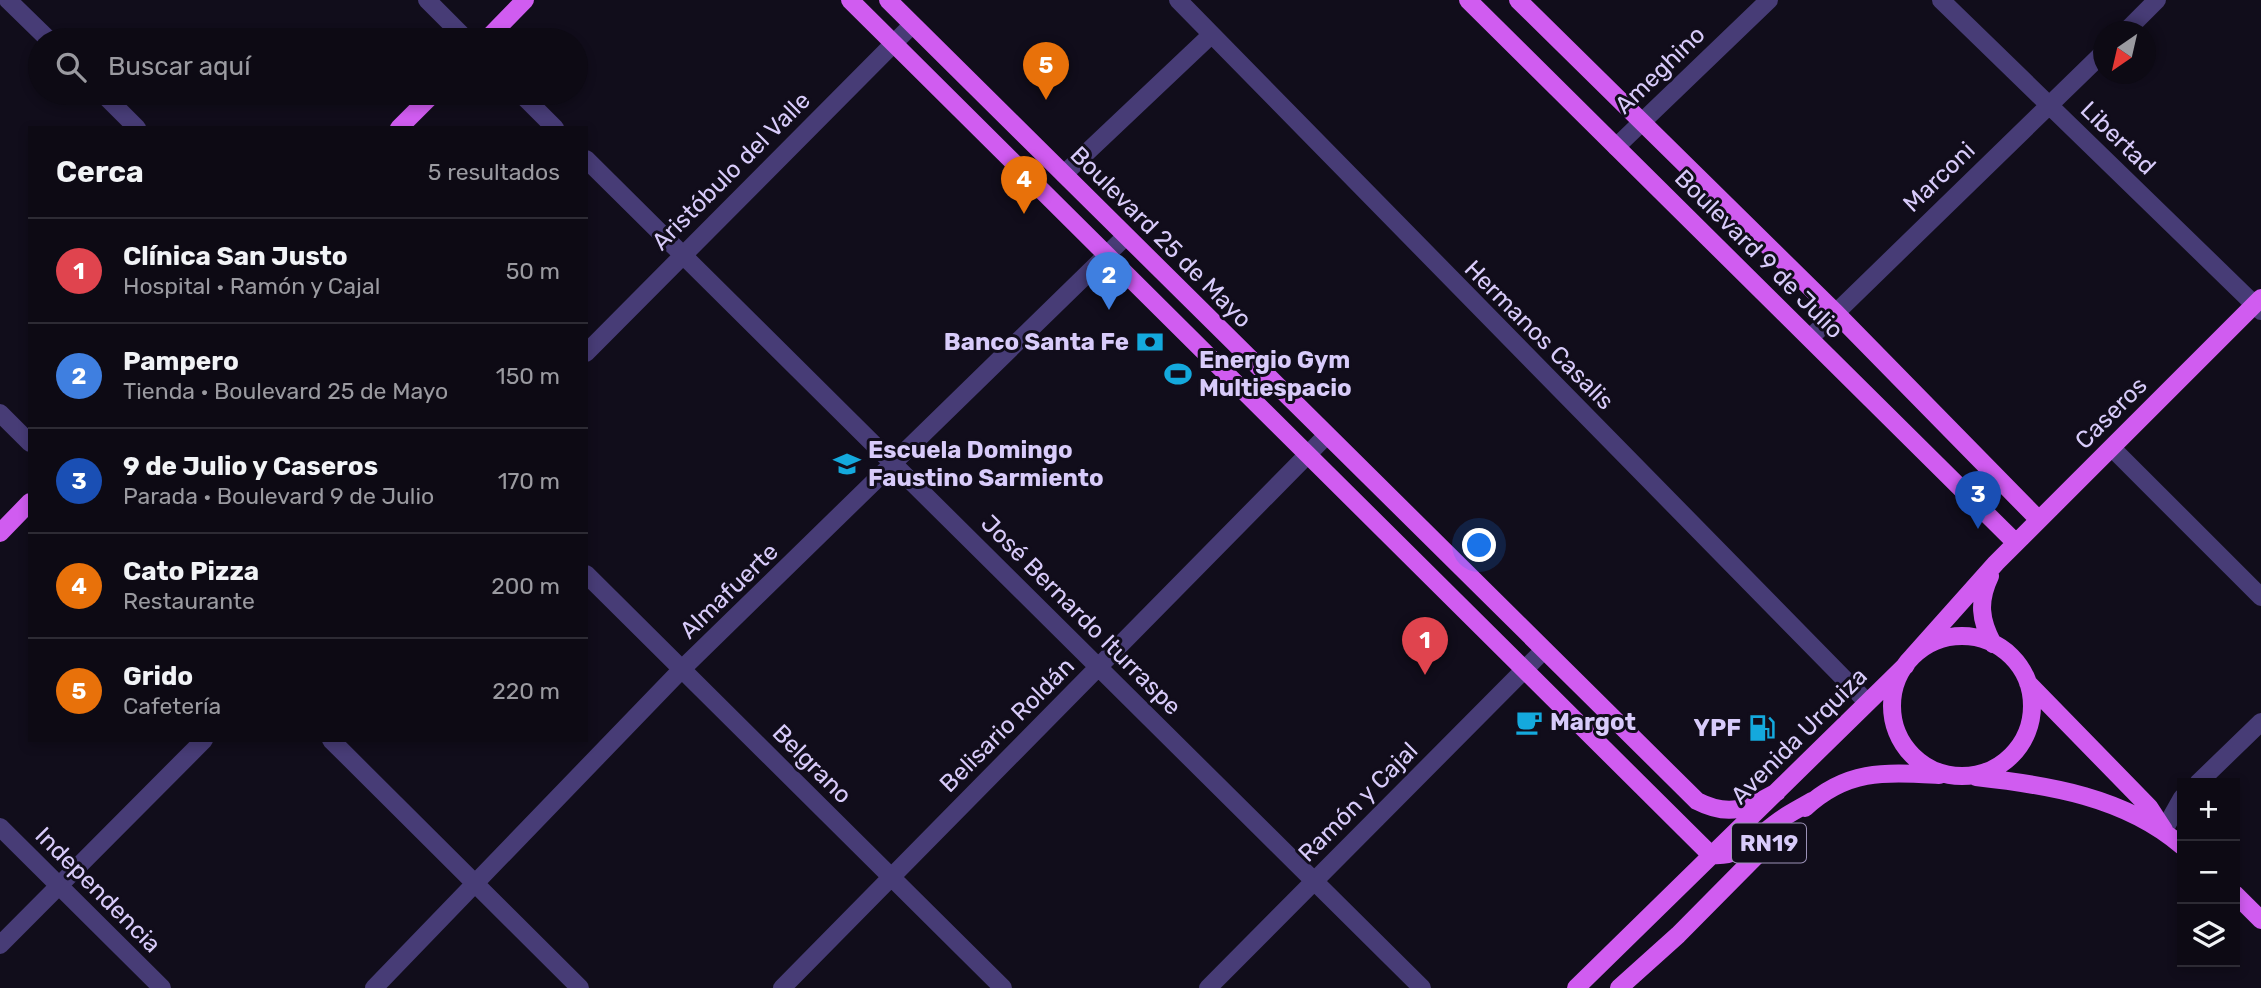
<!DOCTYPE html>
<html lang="es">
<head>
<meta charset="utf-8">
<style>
	:root { --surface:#0d0a14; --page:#1b1822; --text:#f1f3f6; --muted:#9a9aa0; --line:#2d2b34; --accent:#ea580c }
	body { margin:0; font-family:Rubik,sans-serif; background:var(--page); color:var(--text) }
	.controls { position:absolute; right:21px; bottom:21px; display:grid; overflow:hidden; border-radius:0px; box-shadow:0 4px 10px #0003 }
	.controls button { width:63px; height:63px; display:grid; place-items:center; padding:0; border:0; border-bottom:2px solid var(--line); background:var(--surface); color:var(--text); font:35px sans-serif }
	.compass { position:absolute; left:2093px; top:21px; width:63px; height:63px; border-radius:50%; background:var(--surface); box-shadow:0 4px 10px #0003; rotate:214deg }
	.you { position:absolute; left:1480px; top:546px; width:24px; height:24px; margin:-18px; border:5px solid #fff; border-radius:50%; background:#1a73e8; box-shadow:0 0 0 10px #1a73e833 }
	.badge { display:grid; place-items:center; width:46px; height:46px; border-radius:50%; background:var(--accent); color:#fff; font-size:23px; font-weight:700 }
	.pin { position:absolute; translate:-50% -58px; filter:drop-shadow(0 2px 4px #0008) }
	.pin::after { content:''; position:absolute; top:37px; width:24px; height:21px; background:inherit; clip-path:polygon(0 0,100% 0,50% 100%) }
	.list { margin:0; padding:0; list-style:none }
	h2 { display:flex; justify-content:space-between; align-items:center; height:91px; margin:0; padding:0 28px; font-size:30px }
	h2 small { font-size:23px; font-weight:400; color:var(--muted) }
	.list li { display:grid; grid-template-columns:46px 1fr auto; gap:21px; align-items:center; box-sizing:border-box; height:105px; padding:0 28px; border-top:2px solid var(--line) }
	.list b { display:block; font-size:26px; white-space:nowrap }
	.list p { margin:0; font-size:23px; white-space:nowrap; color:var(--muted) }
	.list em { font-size:23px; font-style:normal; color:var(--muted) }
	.icon { flex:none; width:38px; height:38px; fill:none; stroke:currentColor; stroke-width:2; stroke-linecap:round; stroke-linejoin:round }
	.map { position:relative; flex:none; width:2261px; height:988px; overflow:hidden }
	.search { position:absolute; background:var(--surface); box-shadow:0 4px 10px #0003; left:28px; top:28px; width:560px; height:77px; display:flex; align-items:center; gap:18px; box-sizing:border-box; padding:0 24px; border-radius:38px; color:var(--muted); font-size:26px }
	.panel { position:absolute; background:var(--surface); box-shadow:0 4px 10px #0003; left:28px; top:126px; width:560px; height:616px; border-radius:0px }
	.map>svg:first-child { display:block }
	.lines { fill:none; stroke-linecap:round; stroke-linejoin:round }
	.minor { stroke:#473c76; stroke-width:18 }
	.major { stroke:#d05cf0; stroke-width:18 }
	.labels { text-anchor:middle; stroke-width:6; stroke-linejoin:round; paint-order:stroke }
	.shield { fill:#110d1b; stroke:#9c92b7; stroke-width:2 }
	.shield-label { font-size:23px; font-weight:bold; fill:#d8cbfa }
	.street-label { font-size:24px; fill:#d8cbfa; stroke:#110d1b }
	.poi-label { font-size:24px; font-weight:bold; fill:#d8cbfa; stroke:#110d1b; text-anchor:start }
</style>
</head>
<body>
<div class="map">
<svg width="2261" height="988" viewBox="0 0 2261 988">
	<rect width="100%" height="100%" fill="#110d1b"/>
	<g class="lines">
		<!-- minor -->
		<path class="minor" d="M8,0L49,40
			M427,0L467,40
			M1178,0L1867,702
			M1941,0L2261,311
			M2125,32L2157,0
			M102,93L137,128
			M520,93L555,128
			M1616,147L1769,0
			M586,159L1422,988
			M1064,174L1211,35
			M1810,338L2104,52
			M586,353L912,25
			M0,413L30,443
			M2112,448L2261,597
			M586,574L1003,988
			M331,740L580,988
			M2198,783L2261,722
			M0,827L162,988
			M2164,830L2182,798
			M0,945L204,740
			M374,988L682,669L1125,237
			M782,988L1326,436
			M1208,988L1543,651"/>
		<!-- major -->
		<path class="major" d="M850,0L1711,855C1744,858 1758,834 1783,818C1792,812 1802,807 1812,801
			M888,0L1697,801C1730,818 1748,808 1777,792
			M1468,0L2016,543
			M1518,0L1835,312L2039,520
			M486,40L525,0
			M399,128L434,93
			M0,533L30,502
			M1990,576C1978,601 1980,620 1993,644
			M1892 706a70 70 0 1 1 140 0a70 70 0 1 1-140 0Z
			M1913,656L1996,563L2261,298
			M2028,683L2149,807L2164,830
			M1976,777C2048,785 2125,797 2182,846
			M1805,808C1847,769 1885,772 1939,775
			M2235,894L2261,920
			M1576,988L1906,665
			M1619,988L1678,935L1775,837"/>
	</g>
	<!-- icons -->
	<defs>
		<symbol id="bank-bare" viewBox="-9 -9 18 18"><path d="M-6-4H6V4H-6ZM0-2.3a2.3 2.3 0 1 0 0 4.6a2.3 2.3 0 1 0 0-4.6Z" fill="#14a9dd" stroke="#110d1b" stroke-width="2.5" paint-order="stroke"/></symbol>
		<symbol id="stadium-bare" viewBox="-9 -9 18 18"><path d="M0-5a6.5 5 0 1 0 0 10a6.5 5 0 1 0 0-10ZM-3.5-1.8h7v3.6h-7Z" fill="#14a9dd" stroke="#110d1b" stroke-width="2.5" paint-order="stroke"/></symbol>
		<symbol id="school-bare" viewBox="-9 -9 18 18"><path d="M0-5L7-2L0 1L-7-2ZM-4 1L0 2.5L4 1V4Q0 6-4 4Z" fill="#14a9dd" stroke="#110d1b" stroke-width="2.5" paint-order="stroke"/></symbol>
		<symbol id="cafe-bare" viewBox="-9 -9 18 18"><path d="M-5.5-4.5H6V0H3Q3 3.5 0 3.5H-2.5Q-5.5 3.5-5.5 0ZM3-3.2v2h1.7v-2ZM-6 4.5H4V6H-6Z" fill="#14a9dd" stroke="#110d1b" stroke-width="2.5" paint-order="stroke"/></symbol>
		<symbol id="fuel-bare" viewBox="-9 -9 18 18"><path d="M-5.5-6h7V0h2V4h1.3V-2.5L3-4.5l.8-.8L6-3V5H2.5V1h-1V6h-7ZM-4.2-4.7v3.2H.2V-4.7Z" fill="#14a9dd" stroke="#110d1b" stroke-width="2.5" paint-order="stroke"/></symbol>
	</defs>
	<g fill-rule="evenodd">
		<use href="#bank-bare" x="1131" y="323" width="38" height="38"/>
		<use href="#stadium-bare" x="1159" y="355" width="38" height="38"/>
		<use href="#school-bare" x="828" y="445" width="38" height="38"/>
		<use href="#cafe-bare" x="1510" y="703" width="38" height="38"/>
		<use href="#fuel-bare" x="1743" y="709" width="38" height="38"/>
	</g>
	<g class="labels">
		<!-- shield labels -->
		<rect class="shield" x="1732" y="823.5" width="74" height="39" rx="5"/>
		<g class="shield-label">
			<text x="1769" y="851">RN19</text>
		</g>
		<!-- street labels -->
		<g class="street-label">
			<text transform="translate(1660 70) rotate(-44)" y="8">Ameghino</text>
			<text transform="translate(2118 138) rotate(44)" y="8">Libertad</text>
			<text transform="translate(731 171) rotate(-45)" y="8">Aristóbulo del Valle</text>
			<text transform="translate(1939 177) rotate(-44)" y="8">Marconi</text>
			<text transform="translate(1161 237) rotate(45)" y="8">Boulevard 25 de Mayo</text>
			<text transform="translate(1759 254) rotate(45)" y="8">Boulevard 9 de Julio</text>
			<text transform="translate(1539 335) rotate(45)" y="8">Hermanos Casalis</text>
			<text transform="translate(2111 413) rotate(-45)" y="8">Caseros</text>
			<text transform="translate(729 591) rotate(-44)" y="8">Almafuerte</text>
			<text transform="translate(1081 615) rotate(45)" y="8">José Bernardo Iturraspe</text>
			<text transform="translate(1007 725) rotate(-45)" y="8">Belisario Roldán</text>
			<text transform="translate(1799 736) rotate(-45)" y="8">Avenida Urquiza</text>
			<text transform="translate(812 764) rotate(45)" y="8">Belgrano</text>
			<text transform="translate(1358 802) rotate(-45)" y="8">Ramón y Cajal</text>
			<text transform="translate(98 890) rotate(45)" y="8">Independencia</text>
		</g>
		<!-- poi labels -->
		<g class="poi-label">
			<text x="1129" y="350" text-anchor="end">Banco Santa Fe</text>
			<text x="1199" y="368">Energio Gym<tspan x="1199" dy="28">Multiespacio</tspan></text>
			<text x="868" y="458">Escuela Domingo<tspan x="868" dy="28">Faustino Sarmiento</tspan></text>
			<text x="1550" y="730">Margot</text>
			<text x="1741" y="736" text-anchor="end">YPF</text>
		</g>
	</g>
</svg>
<div class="controls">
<button>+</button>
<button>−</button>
<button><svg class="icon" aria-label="layers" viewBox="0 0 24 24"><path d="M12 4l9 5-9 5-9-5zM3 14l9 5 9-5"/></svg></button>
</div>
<svg class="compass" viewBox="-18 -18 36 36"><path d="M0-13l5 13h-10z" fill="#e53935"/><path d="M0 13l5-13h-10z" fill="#9a9aa0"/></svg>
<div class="you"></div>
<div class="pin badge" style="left:1425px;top:675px;background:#e0444e">1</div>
<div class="pin badge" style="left:1109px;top:310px;background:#3f7fe0">2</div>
<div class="pin badge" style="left:1978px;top:529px;background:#1a4fb4">3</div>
<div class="pin badge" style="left:1024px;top:214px;background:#e8710a">4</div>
<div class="pin badge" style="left:1046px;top:100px;background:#e8710a">5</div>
<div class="search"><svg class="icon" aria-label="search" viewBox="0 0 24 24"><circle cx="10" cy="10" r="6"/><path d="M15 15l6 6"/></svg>Buscar aquí</div>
<section class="panel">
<h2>Cerca<small>5 resultados</small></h2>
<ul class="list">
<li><span class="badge" style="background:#e0444e">1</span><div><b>Clínica San Justo</b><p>Hospital · Ramón y Cajal</p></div><em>50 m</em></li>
<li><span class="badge" style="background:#3f7fe0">2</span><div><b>Pampero</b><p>Tienda · Boulevard 25 de Mayo</p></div><em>150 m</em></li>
<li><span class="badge" style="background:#1a4fb4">3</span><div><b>9 de Julio y Caseros</b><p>Parada · Boulevard 9 de Julio</p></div><em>170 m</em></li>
<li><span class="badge" style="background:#e8710a">4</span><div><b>Cato Pizza</b><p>Restaurante</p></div><em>200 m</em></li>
<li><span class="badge" style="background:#e8710a">5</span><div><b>Grido</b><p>Cafetería</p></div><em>220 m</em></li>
</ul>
</section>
</div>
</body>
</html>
